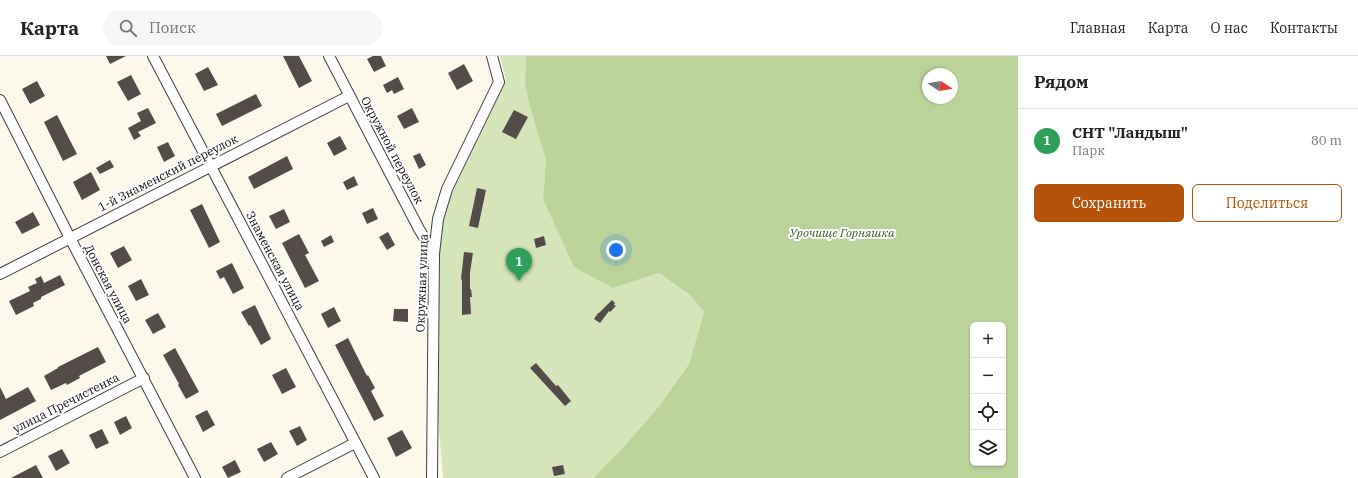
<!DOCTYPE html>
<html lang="ru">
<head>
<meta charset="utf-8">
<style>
	:root { --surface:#fff; --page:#f6f6f6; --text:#222; --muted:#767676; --line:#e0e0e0; --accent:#b45309 }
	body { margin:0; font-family:"IBM Plex Serif",serif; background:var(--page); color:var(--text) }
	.controls { position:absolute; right:12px; bottom:12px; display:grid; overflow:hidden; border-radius:6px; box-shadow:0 1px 3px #0004 }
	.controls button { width:36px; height:36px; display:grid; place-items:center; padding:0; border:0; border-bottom:1px solid var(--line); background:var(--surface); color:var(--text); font:20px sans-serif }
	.compass { position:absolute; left:922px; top:12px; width:36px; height:36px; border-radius:50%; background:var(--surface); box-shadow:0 1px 3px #0004; rotate:102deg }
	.you { position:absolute; left:616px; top:194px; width:14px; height:14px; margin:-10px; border:3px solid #fff; border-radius:50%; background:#1a73e8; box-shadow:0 0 0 6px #1a73e833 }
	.badge { display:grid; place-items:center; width:26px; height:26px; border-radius:50%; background:var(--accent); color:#fff; font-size:13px; font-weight:700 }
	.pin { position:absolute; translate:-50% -33px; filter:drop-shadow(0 1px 2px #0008) }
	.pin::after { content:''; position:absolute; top:21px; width:14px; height:12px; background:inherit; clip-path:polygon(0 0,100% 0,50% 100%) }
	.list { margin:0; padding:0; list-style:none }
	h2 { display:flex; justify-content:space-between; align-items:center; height:52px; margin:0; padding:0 16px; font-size:17px }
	h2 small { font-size:13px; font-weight:400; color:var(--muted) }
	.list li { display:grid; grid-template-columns:26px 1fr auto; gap:12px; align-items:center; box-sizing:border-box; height:64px; padding:0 16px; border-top:1px solid var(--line) }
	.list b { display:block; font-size:15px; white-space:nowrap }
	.list p { margin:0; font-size:13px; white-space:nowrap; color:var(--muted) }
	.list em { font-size:13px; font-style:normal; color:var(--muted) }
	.actions { display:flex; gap:8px; padding:12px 16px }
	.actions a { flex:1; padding:9px 0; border:1px solid var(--accent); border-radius:6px; text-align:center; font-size:14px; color:var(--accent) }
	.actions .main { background:var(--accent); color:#fff }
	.icon { flex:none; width:22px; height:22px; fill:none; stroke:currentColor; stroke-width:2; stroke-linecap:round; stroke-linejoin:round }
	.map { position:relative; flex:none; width:1018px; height:422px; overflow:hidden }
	header { display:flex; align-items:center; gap:24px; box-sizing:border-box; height:56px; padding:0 20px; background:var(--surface); border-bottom:1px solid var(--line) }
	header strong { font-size:19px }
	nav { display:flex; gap:22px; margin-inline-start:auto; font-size:14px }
	.search { width:280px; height:36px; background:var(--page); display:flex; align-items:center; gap:10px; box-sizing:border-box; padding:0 14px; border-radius:22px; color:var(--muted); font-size:15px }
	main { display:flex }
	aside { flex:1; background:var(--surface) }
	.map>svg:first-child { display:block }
	.green { fill:#d5e4b9 }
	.forest { fill:#bbd39a; fill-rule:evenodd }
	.building { fill:#534c49 }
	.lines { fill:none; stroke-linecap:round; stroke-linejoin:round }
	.minor-casing { stroke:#3f3f3f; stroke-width:12 }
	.minor { stroke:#fff; stroke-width:10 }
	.labels { text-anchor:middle; stroke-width:4; stroke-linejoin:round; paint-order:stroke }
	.street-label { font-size:12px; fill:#0c0c0c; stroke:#fff }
	.park-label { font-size:12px; font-style:italic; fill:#365c23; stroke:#fff }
</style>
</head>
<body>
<header>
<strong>Карта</strong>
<div class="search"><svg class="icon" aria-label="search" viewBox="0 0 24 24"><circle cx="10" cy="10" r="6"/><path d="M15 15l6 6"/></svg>Поиск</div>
<nav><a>Главная</a><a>Карта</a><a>О нас</a><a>Контакты</a></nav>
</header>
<main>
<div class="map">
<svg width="1018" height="422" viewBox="0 0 1018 422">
	<rect width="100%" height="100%" fill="#fdf8ec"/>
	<!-- green -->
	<path class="green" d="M500,0H526L525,26L546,104L543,143L557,173L613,232L659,217L690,239L704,256L689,308L659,350L621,394L593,422H443L438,360L440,180L448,145L506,24Z"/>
	<!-- forest -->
	<path class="forest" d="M526,0H1018V422H593L621,394L659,350L689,308L704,256L690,239L659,217L613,232L574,211L543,143L546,104L529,47L525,26ZM928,18H952V42H928ZM973,269H1003V407H973Z"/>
	<!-- building -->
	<path class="building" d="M106,0H126L110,8Z
		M283,0H299L312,25L299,32Z
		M373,0H381L386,10L374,16L367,3Z
		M464,8L473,25L457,34L448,17Z
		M208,11L218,29L204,35L195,18Z
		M131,19L141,38L128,45L117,26Z
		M398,21L404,33L394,38L392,34L387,37L383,29Z
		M37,25L45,40L30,48L22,33Z
		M256,38L262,50L222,70L216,58Z
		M148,52L156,67L138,76L141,80L134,84L128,72L141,65L137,57Z
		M412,52L419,66L404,73L397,60Z
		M514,54L528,61L516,83L502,76Z
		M57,59L77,98L63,105L44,66Z
		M340,80L347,93L334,100L327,87Z
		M168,86L175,100L164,106L157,91Z
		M420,97L426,109L419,113L413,100Z
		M287,100L293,113L254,133L248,121Z
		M110,104L114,111L100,118L96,112Z
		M91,116L100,134L82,144L73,126Z
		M354,120L358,129L347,134L343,126Z
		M477,132L486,134L478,172L469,170Z
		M202,148L220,186L209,192L190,154Z
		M373,152L378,163L367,168L362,157Z
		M284,153L290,166L276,173L269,160Z
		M33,156L40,169L22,178L15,166Z
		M388,176L395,189L387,194L379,181Z
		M299,178L309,197L305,199L319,225L305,232L282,187Z
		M331,179L334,186L324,191L321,185Z
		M544,180L546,189L536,192L534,183Z
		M124,190L132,204L118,212L110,197Z
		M464,196L473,197L470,216V233H471L472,241H470L471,258L462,259V224L461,223Z
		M232,207L244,232L233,238L224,221L220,223L216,215Z
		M60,219L65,229L41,241V243L33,247L34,250L16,259L9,245L30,235L28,231L37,227L35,223L41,220L44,227Z
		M141,223L149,239L136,245L128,230Z
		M612,244L615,247L614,249L616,250L610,256L609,255L600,267L594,263L598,257H599Z
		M255,249L271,283L261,289L250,269L249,270L241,256Z
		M334,251L341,265L328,272L321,258Z
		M394,253H408V266L393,265Z
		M158,257L166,271L153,278L145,264Z
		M348,282L367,320L368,319L375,332L371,335L384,360L374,365L335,289Z
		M98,291L106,306L79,320L80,322L67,329L66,327L51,334L44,320L58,312V311Z
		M175,292L199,336L186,343L178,329L179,328L163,299Z
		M536,307L556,330L558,329L571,345L565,350L530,312Z
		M286,312L296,331L282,338L272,319Z
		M0,331L6,343L28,331L36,345L0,364Z
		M207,354L215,369L203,376L195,360Z
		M126,360L132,372L120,379L114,366Z
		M300,370L307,384L297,390L289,375Z
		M102,373L109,387L96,393L89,379Z
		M402,374L412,392L396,401L387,382Z
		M271,386L278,398L264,406L257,393Z
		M62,393L70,407L56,415L48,400Z
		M235,404L241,416L228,422L222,411Z
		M36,409L43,422H11Z
		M563,409L565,418L554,420L552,411Z"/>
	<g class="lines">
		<defs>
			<path id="minor" d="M153,0L374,422
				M329,0L419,173L434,198
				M0,44L70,182L195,422
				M0,218L349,40
				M0,396L144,322
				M287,422L355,387
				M432,422L434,198L438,163L447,133L499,26L492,0"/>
		</defs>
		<!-- minor casing -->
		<use href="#minor" class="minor-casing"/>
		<!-- minor -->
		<use href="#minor" class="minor"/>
	</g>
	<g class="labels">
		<!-- street labels -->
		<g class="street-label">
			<text transform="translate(392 94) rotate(62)" y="4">Окружной переулок</text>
			<text transform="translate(168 117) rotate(-27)" y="4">1-й Знаменский переулок</text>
			<text transform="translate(275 205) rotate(62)" y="4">Знаменская улица</text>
			<text transform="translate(422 227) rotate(-88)" y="4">Окружная улица</text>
			<text transform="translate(108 228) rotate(62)" y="4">Донская улица</text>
			<text transform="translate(66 347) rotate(-27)" y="4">улица Пречистенка</text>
		</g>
		<!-- park labels -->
		<g class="park-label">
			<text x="842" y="181">Урочище Горняшка</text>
		</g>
	</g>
</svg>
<div class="controls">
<button>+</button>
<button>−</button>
<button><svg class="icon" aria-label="locate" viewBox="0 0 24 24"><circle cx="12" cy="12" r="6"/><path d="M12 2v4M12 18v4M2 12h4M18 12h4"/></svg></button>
<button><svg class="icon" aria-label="layers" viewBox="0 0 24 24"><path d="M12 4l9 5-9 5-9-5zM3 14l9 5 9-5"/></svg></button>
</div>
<svg class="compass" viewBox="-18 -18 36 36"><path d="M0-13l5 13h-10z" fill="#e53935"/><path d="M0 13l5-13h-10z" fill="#767676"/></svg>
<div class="you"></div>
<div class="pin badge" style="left:519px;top:225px;background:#2e9e5b">1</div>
</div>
<aside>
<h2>Рядом<small></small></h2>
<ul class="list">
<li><span class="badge" style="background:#2e9e5b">1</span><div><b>СНТ &quot;Ландыш&quot;</b><p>Парк</p></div><em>80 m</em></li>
</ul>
<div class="actions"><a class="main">Сохранить</a><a>Поделиться</a></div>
</aside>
</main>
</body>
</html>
